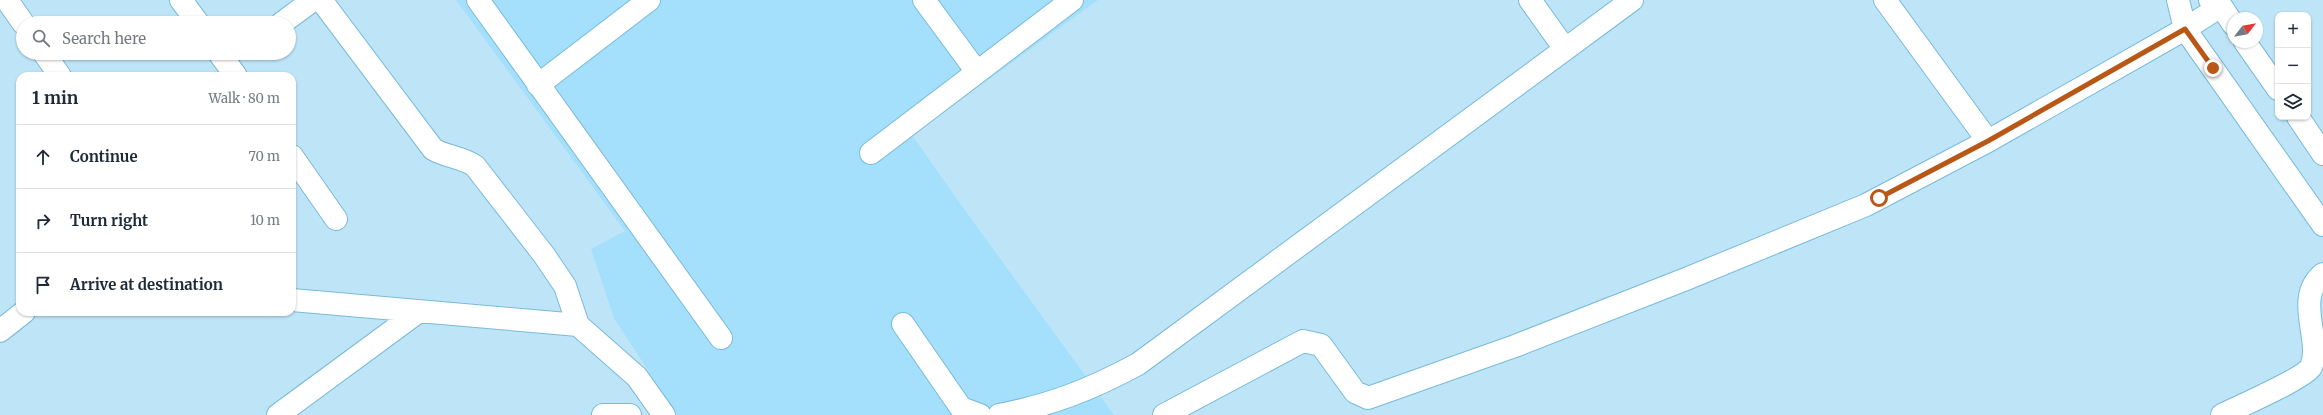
<!DOCTYPE html>
<html lang="en">
<head>
<meta charset="utf-8">
<style>
	:root { --surface:#fff; --page:#f2f2f3; --text:#1f2937; --muted:#747a83; --line:#e0e1e3 }
	body { margin:0; font-family:Merriweather,serif; background:var(--page); color:var(--text) }
	.controls { position:absolute; right:12px; top:12px; display:grid; overflow:hidden; border-radius:8px; box-shadow:0 1px 3px #0004 }
	.controls button { width:36px; height:36px; display:grid; place-items:center; padding:0; border:0; border-bottom:1px solid var(--line); background:var(--surface); color:var(--text); font:20px sans-serif }
	.compass { position:absolute; left:2227px; top:12px; width:36px; height:36px; border-radius:50%; background:var(--surface); box-shadow:0 1px 3px #0004; rotate:59deg }
	.stop { position:absolute; width:12px; height:12px; margin:-9px; border:3px solid #b95816; border-radius:50%; background:#fff }
	.stop.end { background:#b95816; border-color:#fff; box-shadow:0 1px 4px #0008 }
	.list { margin:0; padding:0; list-style:none }
	h2 { display:flex; justify-content:space-between; align-items:center; height:52px; margin:0; padding:0 16px; font-size:17px }
	h2 small { font-size:13px; font-weight:400; color:var(--muted) }
	.list li { display:grid; grid-template-columns:26px 1fr auto; gap:12px; align-items:center; box-sizing:border-box; height:64px; padding:0 16px; border-top:1px solid var(--line) }
	.list b { display:block; font-size:15px; white-space:nowrap }
	.list em { font-size:13px; font-style:normal; color:var(--muted) }
	.icon { flex:none; width:22px; height:22px; fill:none; stroke:currentColor; stroke-width:2; stroke-linecap:round; stroke-linejoin:round }
	.map { position:relative; flex:none; width:2323px; height:415px; overflow:hidden }
	.search { position:absolute; background:var(--surface); box-shadow:0 1px 3px #0004; left:16px; top:16px; width:280px; height:44px; display:flex; align-items:center; gap:10px; box-sizing:border-box; padding:0 14px; border-radius:22px; color:var(--muted); font-size:15px }
	.panel { position:absolute; background:var(--surface); box-shadow:0 1px 3px #0004; left:16px; top:72px; width:280px; height:244px; border-radius:12px }
	.map>svg:first-child { display:block }
	.built { fill:#a4dffb }
	.lines { fill:none; stroke-linecap:round; stroke-linejoin:round }
	.minor-casing { stroke:#79bad8; stroke-width:24 }
	.minor { stroke:#fff; stroke-width:22 }
	.route { stroke:#b95816; stroke-width:5 }
</style>
</head>
<body>
<div class="map">
<svg width="2323" height="415" viewBox="0 0 2323 415">
	<rect width="100%" height="100%" fill="#bee5f7"/>
	<!-- built -->
	<path class="built" d="M456,0H1098L912,135L961,205L1114,415H677L614,318L591,249L625,231Z"/>
	<g class="lines">
		<defs>
			<path id="minor" d="M7,0L23,23
				M181,0L198,23
				M321,0L433,149C446,157 462,157 475,166L544,255L565,286L578,325
				M478,0L721,338
				M924,0L977,72
				M1530,0L1565,49
				M1885,0L1988,141
				M2178,0L2185,29L2323,225
				M2210,0L2221,6L2233,24
				M282,23L313,0
				M2245,42L2278,89
				M44,53L60,76
				M219,53L236,76
				M538,85L649,0
				M2298,117L2323,154
				M871,153L1072,0
				M292,156L336,219
				M292,300L578,325L637,377L664,415
				M903,324L961,408L980,415
				M0,331L24,312
				M278,415L418,312
				M603,415H630
				M999,415C1051,405 1092,389 1138,364L1632,0
				M1164,415L1303,341L1321,345L1355,392L1368,398L1515,346L1686,279L1866,205L1988,141L2185,29L2221,6
				M2222,415C2238,407 2303,379 2311,367C2323,340 2293,299 2323,274"/>
		</defs>
		<!-- minor casing -->
		<use href="#minor" class="minor-casing"/>
		<!-- minor -->
		<use href="#minor" class="minor"/>
	</g>
	<g class="lines">
		<!-- route -->
		<path class="route" d="M1879,198L1988,141L2185,29L2213,68"/>
	</g>
</svg>
<div class="controls">
<button>+</button>
<button>−</button>
<button><svg class="icon" aria-label="layers" viewBox="0 0 24 24"><path d="M12 4l9 5-9 5-9-5zM3 14l9 5 9-5"/></svg></button>
</div>
<svg class="compass" viewBox="-18 -18 36 36"><path d="M0-13l5 13h-10z" fill="#e53935"/><path d="M0 13l5-13h-10z" fill="#747a83"/></svg>
<div class="stop" style="left:1879px;top:198px"></div>
<div class="stop end" style="left:2213px;top:68px"></div>
<div class="search"><svg class="icon" aria-label="search" viewBox="0 0 24 24"><circle cx="10" cy="10" r="6"/><path d="M15 15l6 6"/></svg>Search here</div>
<section class="panel">
<h2>1 min<small>Walk · 80 m</small></h2>
<ul class="list">
<li><svg class="icon" aria-label="ahead" viewBox="0 0 24 24"><path d="M12 20V5M6 11l6-6 6 6"/></svg><div><b>Continue</b></div><em>70 m</em></li>
<li><svg class="icon" aria-label="right" viewBox="0 0 24 24"><path d="M7 20v-9h11M14 6l5 5-5 5"/></svg><div><b>Turn right</b></div><em>10 m</em></li>
<li><svg class="icon" aria-label="arrive" viewBox="0 0 24 24"><path d="M6 21V4h12l-3 4 3 4H6"/></svg><div><b>Arrive at destination</b></div></li>
</ul>
</section>
</div>
</body>
</html>
